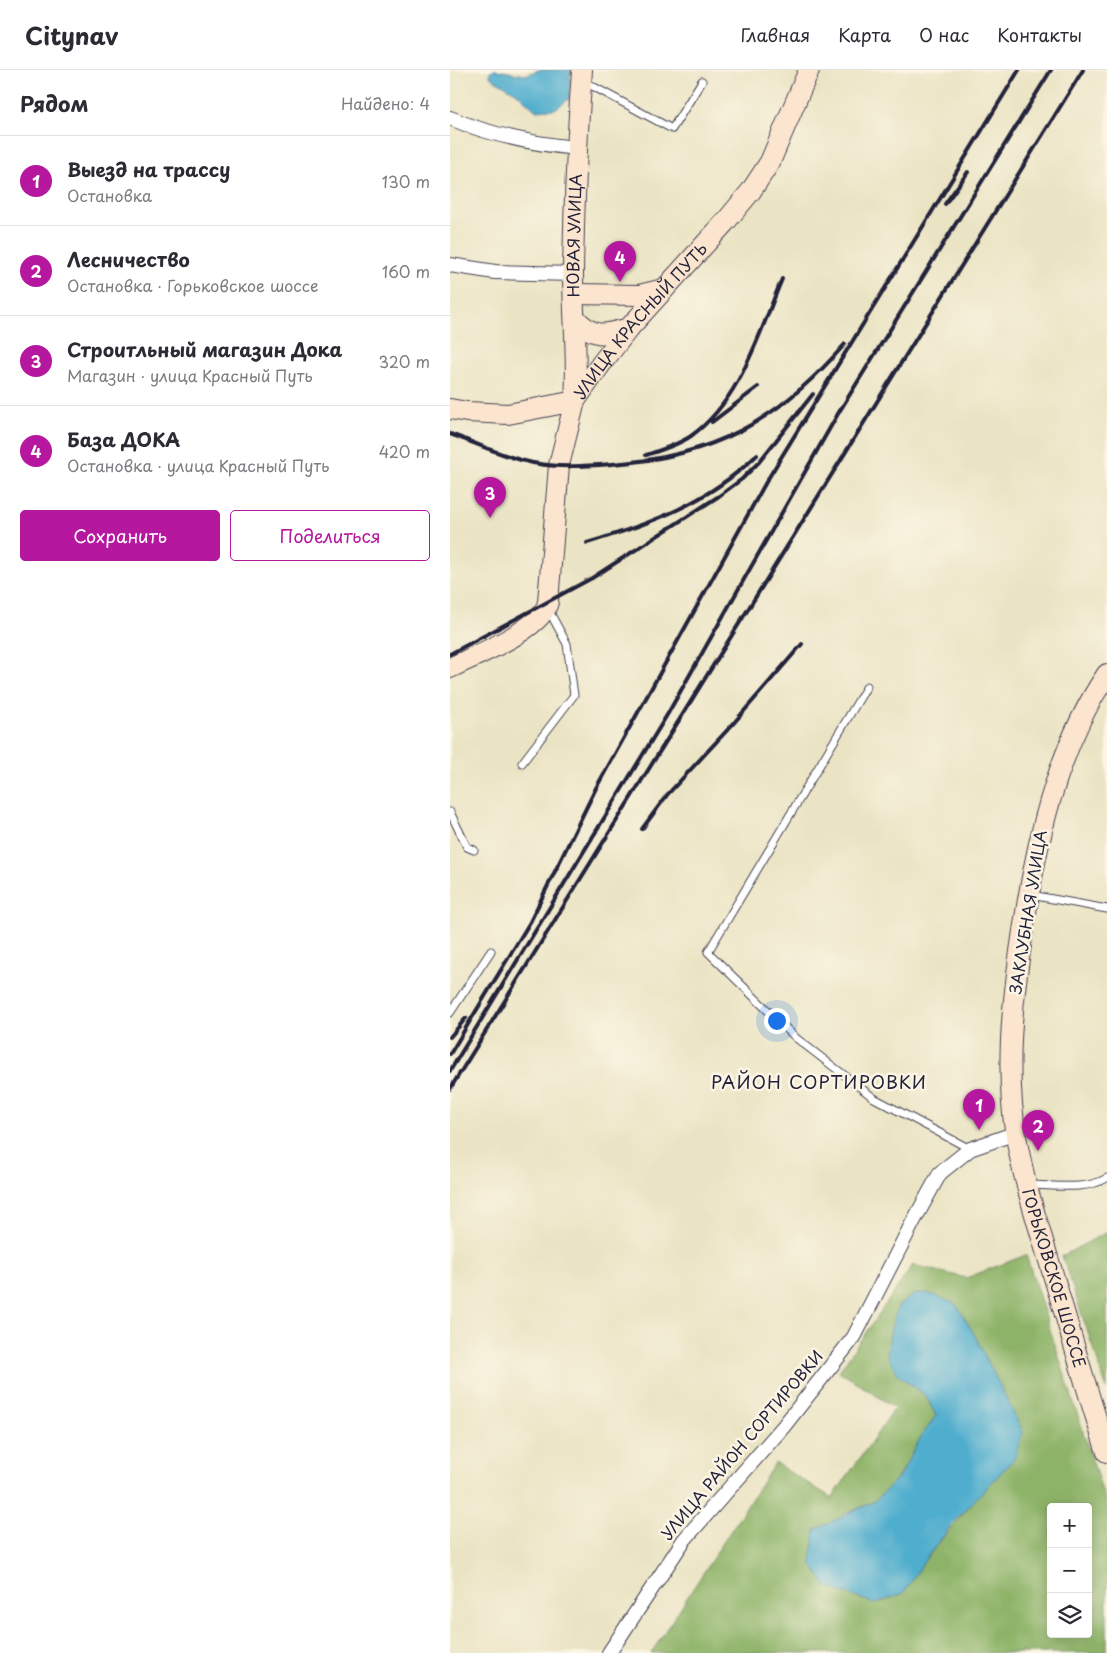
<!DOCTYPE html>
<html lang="ru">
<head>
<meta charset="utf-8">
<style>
	:root { --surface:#fff; --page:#f7f7f7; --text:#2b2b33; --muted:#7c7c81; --line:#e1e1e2; --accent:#b5179e }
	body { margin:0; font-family:"Playpen Sans",sans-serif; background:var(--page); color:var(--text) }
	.controls { position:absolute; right:15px; bottom:15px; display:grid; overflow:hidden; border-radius:5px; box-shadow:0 2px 12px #0003 }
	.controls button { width:45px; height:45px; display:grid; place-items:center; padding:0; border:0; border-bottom:1px solid var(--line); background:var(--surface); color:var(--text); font:25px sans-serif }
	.you { position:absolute; left:326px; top:950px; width:18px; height:18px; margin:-12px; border:4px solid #fff; border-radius:50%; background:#1a73e8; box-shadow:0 0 0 8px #1a73e833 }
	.badge { display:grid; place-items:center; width:32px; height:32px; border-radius:50%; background:var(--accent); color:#fff; font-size:16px; font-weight:700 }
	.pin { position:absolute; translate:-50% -41px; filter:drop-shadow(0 1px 2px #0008) }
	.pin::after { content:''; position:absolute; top:26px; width:18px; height:15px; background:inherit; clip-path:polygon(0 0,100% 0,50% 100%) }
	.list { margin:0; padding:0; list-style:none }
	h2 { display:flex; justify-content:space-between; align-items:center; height:65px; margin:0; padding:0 20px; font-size:21px }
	h2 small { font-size:16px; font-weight:400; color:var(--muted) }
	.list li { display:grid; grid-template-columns:32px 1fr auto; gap:15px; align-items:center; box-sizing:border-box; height:90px; padding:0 20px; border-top:1px solid var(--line) }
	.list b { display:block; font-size:19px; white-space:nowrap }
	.list p { margin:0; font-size:16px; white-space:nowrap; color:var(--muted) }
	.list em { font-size:16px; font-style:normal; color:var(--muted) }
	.actions { display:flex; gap:10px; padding:15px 20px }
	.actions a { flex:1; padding:11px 0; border:1px solid var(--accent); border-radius:5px; text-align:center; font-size:18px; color:var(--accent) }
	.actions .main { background:var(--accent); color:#fff }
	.icon { flex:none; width:28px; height:28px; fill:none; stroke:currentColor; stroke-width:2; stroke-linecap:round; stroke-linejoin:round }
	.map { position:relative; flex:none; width:657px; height:1583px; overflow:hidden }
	header { display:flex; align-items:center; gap:30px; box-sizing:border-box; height:70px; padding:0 25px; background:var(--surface); border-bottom:1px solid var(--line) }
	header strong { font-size:24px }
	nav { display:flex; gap:28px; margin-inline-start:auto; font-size:18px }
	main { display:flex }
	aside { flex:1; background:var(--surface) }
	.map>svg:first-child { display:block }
	.forest { fill:#8db368; stroke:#586a52; fill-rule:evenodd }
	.water { fill:#50adce; stroke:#396884 }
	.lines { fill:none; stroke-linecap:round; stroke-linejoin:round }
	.lane-casing { stroke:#403f50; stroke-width:9 }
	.street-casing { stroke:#403f50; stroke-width:16 }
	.secondary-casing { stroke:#403f50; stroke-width:22 }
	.lane { stroke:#fff; stroke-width:7 }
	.street { stroke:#fff; stroke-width:14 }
	.secondary { stroke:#fce5cf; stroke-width:20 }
	.rail { stroke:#22223b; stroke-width:4 }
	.labels { text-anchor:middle; stroke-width:5; stroke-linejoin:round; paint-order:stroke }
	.street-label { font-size:16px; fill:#22223b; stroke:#fcf5e5 }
	.neighbourhood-label { font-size:18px; letter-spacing:1px; fill:#22223b; stroke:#fcf5e5 }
</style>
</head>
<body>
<header>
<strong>Citynav</strong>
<nav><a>Главная</a><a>Карта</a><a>О нас</a><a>Контакты</a></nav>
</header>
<main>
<aside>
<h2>Рядом<small>Найдено: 4</small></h2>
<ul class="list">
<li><span class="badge">1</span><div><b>Выезд на трассу</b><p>Остановка</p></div><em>130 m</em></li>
<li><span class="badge">2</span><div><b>Лесничество</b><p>Остановка · Горьковское шоссе</p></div><em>160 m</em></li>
<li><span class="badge">3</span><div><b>Строитльный магазин Дока</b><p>Магазин · улица Красный Путь</p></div><em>320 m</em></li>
<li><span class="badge">4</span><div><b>База ДОКА</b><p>Остановка · улица Красный Путь</p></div><em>420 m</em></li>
</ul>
<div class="actions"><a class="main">Сохранить</a><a>Поделиться</a></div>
</aside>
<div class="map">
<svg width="657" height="1583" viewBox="0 0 657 1583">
	<rect width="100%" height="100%" fill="#fcf5e5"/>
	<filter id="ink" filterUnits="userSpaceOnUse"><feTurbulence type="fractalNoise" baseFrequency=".02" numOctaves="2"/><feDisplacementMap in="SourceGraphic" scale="10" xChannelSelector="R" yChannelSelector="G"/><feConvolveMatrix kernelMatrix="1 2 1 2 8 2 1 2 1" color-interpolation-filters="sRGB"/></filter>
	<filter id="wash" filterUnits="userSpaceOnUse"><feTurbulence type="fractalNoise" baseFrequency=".0096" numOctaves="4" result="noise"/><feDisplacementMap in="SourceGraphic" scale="20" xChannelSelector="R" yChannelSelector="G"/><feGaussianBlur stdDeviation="1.12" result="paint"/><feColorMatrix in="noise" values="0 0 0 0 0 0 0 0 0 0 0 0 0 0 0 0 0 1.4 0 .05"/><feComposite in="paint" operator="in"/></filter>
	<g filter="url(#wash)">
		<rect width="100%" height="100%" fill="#ebe4c4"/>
		<!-- forest -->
		<path class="forest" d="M657,1162V1319L612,1186Z
			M576,1185L657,1436V1583H201L325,1393L382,1428L445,1338L389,1301L463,1195L516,1208ZM506,1235L524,1264L572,1363L530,1423L475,1490L454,1522L394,1444C404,1440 417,1436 426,1430C454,1408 466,1374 486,1346L476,1326L447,1304ZM601,1437H638V1564H601Z"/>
		<!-- water -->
		<path class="water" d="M46,0L75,5L89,0H121L119,29L105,39L85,40L67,23L40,7V1Z
			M478,1223L506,1234L524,1264L573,1362L564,1389L504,1452L475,1490L454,1523L426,1534L377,1517L361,1493L365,1460L425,1431L450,1406L470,1368L486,1346L476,1326L447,1304L437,1285L441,1258L448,1236L465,1224Z"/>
	</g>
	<g filter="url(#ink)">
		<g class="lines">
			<defs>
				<path id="lane" d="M133,11L222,59L252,11
					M417,616L258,882L346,968L424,1028L520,1079
					M72,693L124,625L117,574L98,539
					M0,742L17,777L24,780
					M581,825L657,839
					M0,943L41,881
					M579,1115C604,1115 635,1121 657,1108"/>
				<path id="street" d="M0,48C40,65 84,74 127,78
					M0,195L45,202L123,204
					M159,1583L234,1470L333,1357L404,1267L462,1154L490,1103L520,1079L566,1063"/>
				<g id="secondary">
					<path d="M124,224L189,225L214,219"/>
					<path d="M125,248C144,269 154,265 179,258"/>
					<path id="s1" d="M0,339L17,342L58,344L125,331C128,287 123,246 123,202C124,134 127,67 132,0"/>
					<path id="s2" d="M0,598C24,586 93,559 98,532L109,395L125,331L151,294L179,258L277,150L301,121L320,92L359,0"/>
					<path id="s3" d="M657,604C605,681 585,778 572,868C562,934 555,1000 566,1066C574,1115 591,1163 605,1211C622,1268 638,1325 657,1382"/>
				</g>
			</defs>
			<!-- lane casing -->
			<use href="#lane" class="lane-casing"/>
			<!-- street casing -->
			<use href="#street" class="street-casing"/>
			<!-- secondary casing -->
			<use href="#secondary" class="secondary-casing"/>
			<!-- lane -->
			<use href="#lane" class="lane"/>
			<!-- street -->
			<use href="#street" class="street"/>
			<!-- secondary -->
			<use href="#secondary" class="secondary"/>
			<!-- rail -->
			<path class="rail" d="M495,134L518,102
				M262,352L308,317
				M0,364C26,373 56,388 83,393C109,398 136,396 162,394C264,387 329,350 395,274
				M196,385C211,380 228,375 241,366C291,330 309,263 332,209
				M137,473C203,453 257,433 307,385
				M0,584L142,508L269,426L292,409L309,392L363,324
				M192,759L217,725L282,655L352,574
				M0,967L16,948
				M0,984L80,852L146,718L316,412L569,0
				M0,1001L217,645L389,342L601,0
				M0,1019L633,0"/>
		</g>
	</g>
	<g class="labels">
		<!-- street labels -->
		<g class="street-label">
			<text dy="6" stroke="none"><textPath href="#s1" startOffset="292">НОВАЯ УЛИЦА</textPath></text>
			<text dy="6" stroke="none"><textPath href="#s2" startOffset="428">УЛИЦА КРАСНЫЙ ПУТЬ</textPath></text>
			<text transform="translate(578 842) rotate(-81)" y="6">ЗАКЛУБНАЯ УЛИЦА</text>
			<text dy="6" stroke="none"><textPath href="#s3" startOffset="626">ГОРЬКОВСКОЕ ШОССЕ</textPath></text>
			<text transform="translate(292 1375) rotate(-50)" y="6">УЛИЦА РАЙОН СОРТИРОВКИ</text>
		</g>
		<!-- neighbourhood labels -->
		<g class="neighbourhood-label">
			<text x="369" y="1019">РАЙОН СОРТИРОВКИ</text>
		</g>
	</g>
</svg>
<div class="controls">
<button>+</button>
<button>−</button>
<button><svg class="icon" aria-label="layers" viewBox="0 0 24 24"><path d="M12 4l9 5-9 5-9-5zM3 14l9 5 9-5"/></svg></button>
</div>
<div class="you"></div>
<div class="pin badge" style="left:529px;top:1060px">1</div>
<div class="pin badge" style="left:588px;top:1081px">2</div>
<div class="pin badge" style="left:40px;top:448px">3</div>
<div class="pin badge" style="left:170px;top:212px">4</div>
</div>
</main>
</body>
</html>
